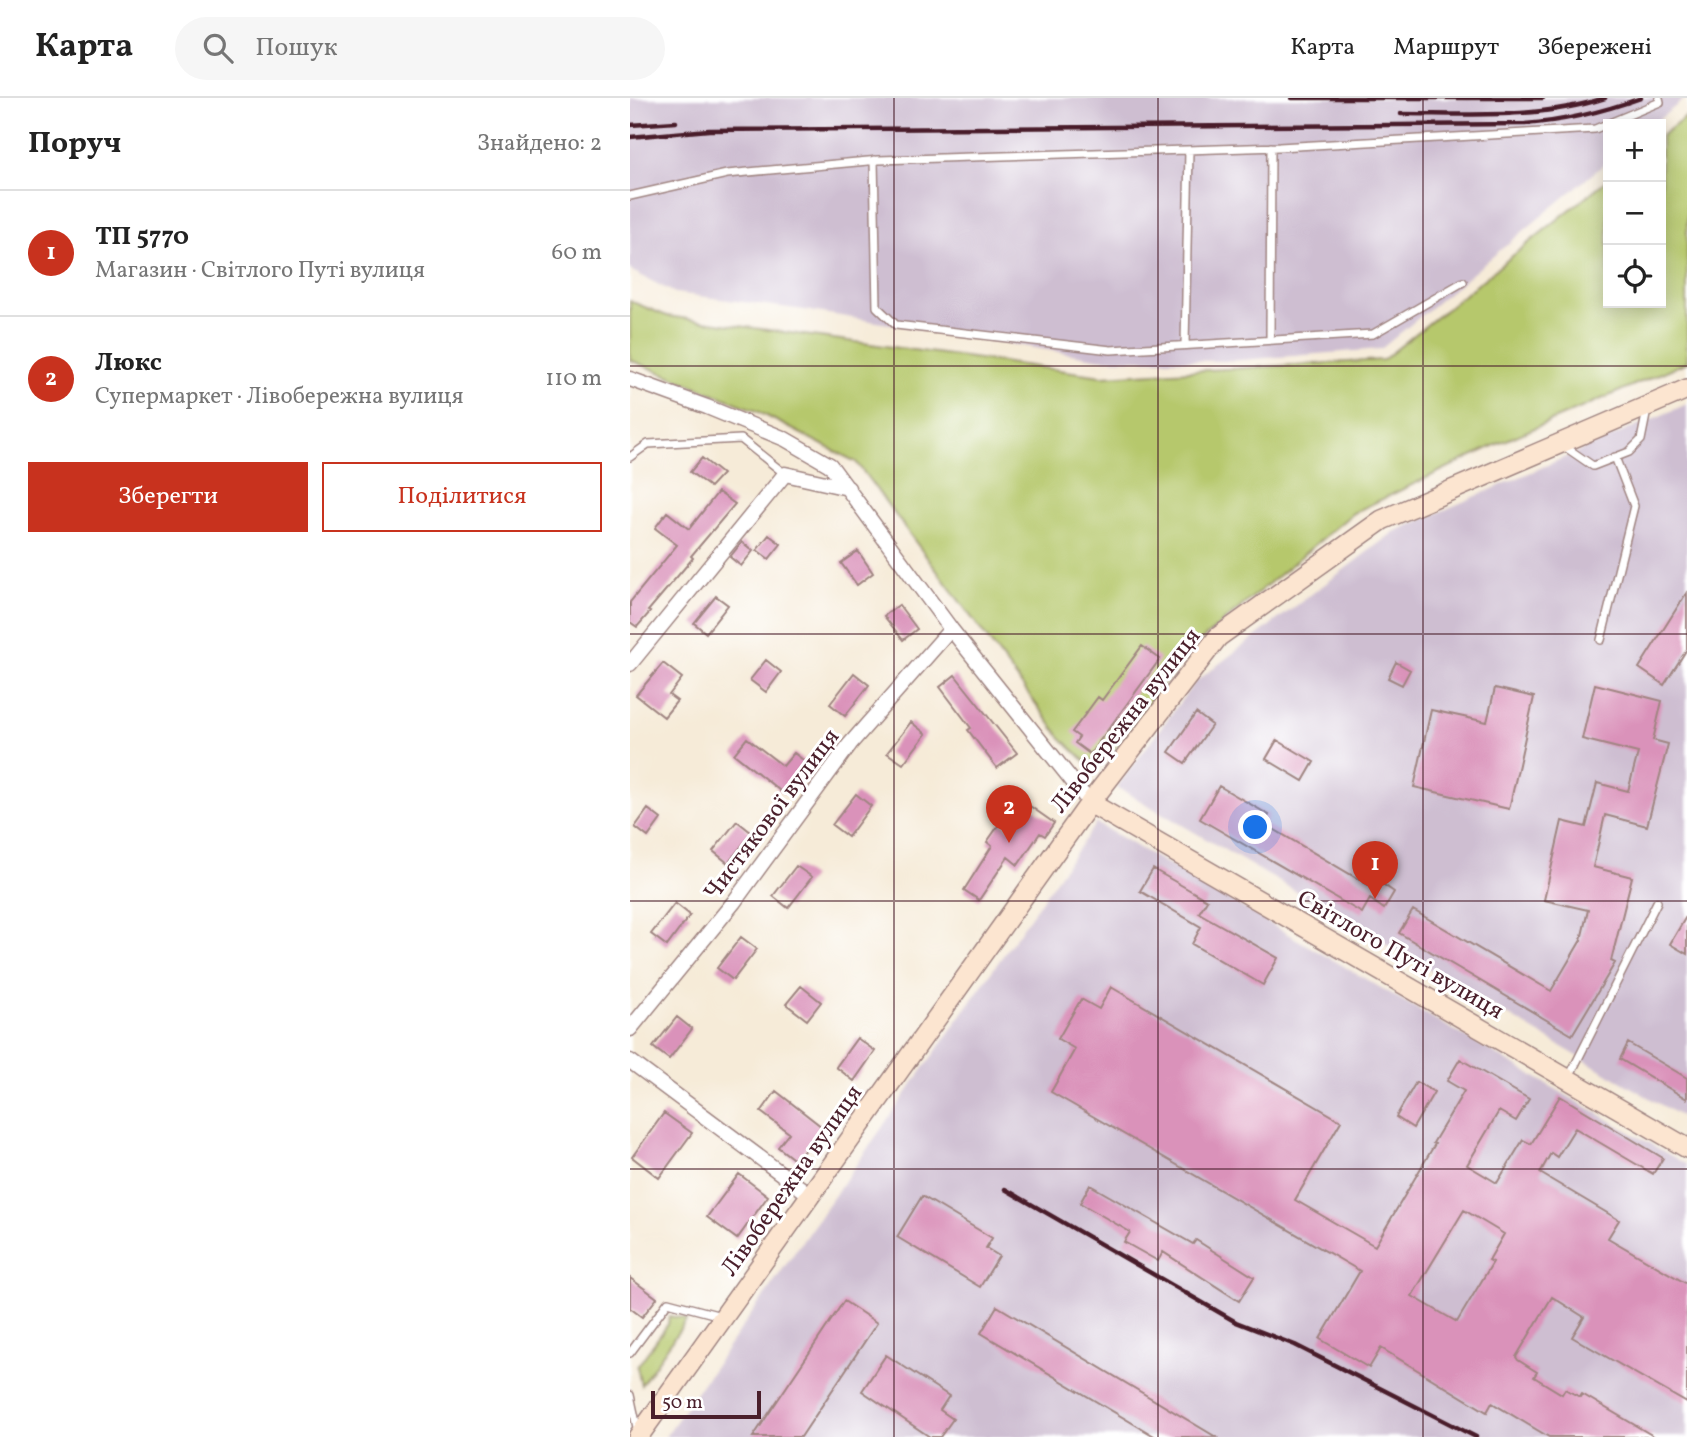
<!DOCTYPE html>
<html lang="uk">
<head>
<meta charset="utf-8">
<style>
	:root { --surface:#fff; --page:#f6f6f6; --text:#222; --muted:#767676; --line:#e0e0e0; --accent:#c8321e }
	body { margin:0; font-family:Vollkorn,serif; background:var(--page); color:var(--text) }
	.controls { position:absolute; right:21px; top:21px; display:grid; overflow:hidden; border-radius:0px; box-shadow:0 4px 18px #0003 }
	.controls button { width:63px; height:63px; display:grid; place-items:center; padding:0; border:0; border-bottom:2px solid var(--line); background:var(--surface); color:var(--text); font:35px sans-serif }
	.scale { position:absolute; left:21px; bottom:18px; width:110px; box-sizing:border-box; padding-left:7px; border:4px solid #4a1f2b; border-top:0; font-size:19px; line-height:24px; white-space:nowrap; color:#4a1f2b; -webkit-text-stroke:5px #fff; paint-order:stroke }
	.you { position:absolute; left:626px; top:730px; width:24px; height:24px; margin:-18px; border:5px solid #fff; border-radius:50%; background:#1a73e8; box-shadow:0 0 0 10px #1a73e833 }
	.badge { display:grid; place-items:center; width:46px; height:46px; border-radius:50%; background:var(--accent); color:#fff; font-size:23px; font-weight:700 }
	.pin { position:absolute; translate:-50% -58px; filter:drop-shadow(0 2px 4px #0008) }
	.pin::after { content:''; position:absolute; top:37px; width:24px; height:21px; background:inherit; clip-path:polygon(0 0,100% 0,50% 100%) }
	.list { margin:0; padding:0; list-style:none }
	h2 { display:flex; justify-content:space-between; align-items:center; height:91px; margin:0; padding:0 28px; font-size:30px }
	h2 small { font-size:23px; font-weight:400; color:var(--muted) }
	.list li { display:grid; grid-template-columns:46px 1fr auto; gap:21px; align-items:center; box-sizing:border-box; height:126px; padding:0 28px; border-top:2px solid var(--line) }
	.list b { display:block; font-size:26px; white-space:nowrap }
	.list p { margin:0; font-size:23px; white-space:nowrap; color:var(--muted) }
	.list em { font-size:23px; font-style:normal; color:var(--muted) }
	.actions { display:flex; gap:14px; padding:21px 28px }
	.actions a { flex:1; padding:16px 0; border:2px solid var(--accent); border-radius:0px; text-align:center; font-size:24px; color:var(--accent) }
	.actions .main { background:var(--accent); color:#fff }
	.icon { flex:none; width:38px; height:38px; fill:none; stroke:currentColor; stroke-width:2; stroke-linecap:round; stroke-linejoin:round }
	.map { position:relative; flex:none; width:1057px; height:1339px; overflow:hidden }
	header { display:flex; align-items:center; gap:42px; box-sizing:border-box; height:98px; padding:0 35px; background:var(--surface); border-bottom:2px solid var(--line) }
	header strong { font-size:33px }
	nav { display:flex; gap:38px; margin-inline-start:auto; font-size:24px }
	.search { width:490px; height:63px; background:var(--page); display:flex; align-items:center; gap:18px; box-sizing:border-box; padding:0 24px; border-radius:38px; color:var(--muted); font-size:26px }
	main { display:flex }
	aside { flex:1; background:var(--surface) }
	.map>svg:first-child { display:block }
	.industrial { fill:#cebed1 }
	.green { fill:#b6c86c; stroke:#80744c; stroke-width:2 }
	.building { fill:#da92ba; fill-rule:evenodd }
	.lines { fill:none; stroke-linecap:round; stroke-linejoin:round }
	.service-casing { stroke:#a08582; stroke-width:10 }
	.minor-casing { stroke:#a08582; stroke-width:17 }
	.secondary-casing { stroke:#a08582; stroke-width:22 }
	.service { stroke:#fff; stroke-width:7 }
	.minor { stroke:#fff; stroke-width:14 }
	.secondary { stroke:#fce5d0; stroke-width:19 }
	.rail { stroke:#4a1f2b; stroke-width:4.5 }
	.grid { fill:none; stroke:#4a1f2b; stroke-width:2; stroke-opacity:0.55 }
	.labels { text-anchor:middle; stroke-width:6; stroke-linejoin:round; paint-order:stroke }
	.street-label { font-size:24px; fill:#4a1f2b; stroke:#fff }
</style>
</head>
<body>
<header>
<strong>Карта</strong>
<div class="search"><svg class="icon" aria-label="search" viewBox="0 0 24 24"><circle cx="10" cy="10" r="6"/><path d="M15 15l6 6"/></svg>Пошук</div>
<nav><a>Карта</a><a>Маршрут</a><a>Збережені</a></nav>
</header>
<main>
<aside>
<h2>Поруч<small>Знайдено: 2</small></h2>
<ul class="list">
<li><span class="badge">1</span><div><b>ТП 5770</b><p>Магазин · Світлого Путі вулиця</p></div><em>60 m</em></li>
<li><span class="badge">2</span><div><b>Люкс</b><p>Супермаркет · Лівобережна вулиця</p></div><em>110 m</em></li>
</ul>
<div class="actions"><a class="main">Зберегти</a><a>Поділитися</a></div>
</aside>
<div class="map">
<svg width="1057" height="1339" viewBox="0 0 1057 1339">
	<rect width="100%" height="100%" fill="#fff"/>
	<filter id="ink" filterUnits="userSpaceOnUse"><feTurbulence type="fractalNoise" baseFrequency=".0143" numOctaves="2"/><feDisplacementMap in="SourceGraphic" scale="14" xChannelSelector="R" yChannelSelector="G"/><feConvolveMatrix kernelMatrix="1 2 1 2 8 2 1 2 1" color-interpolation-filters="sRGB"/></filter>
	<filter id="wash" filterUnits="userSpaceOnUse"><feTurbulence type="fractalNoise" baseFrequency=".00686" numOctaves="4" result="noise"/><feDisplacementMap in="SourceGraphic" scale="28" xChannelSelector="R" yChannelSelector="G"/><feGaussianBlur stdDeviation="1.57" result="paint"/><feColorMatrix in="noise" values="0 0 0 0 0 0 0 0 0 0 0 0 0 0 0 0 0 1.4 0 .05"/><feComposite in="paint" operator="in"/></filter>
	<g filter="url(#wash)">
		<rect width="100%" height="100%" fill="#f6ebd8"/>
		<!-- industrial -->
		<path class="industrial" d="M0,0H1056L1023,26H978V63L751,251L599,263L471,261L174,212L45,195L0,172Z
			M1057,306V1022L487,689L565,584L764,434Z
			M466,725L1057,1067V1339H35Z"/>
		<!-- green -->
		<path class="green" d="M1057,18V264L863,348L723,415L556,555L482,656L456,664L432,641L226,364L127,313L0,262V203L37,218L472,278L753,262L978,81V205H1031V38Z
			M39,1218L57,1221L11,1287L7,1269L38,1226Z"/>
		<g id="blocks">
			<!-- building -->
			<path class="building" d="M72,360L92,376L80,389L60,374Z
				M88,394L105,406L61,458L63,460L18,513L20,514L7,529L0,524V504L47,447L25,430L37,414L59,431Z
				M139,437L151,446L139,461L127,452Z
				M112,444L123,453L111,468L100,459Z
				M228,453L243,475L227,487L211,465Z
				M1057,494V551L1034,587L1009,570Z
				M86,498L98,507L76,535L64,525Z
				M269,507L287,531L273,542L254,518Z
				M512,548L530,561L460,656L445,645L449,639L442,634L468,599L472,602Z
				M136,562L151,574L136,594L120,582Z
				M766,564L780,572L772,587L758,580Z
				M33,565L52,580L39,597L47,603L34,619L6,597Z
				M224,575L239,587L215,618L200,606Z
				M325,577L387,655L367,670L338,632L341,630L310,589Z
				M965,586L1032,603L1023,642L1038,646L1017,728L975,717L963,769L1002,779L981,863L985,865L942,937L769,835L783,812L921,893L951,842L958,812L914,802L932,723L956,729L967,685L998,693L1008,655L952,641Z
				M865,590L904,599L879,711L784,689L801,612L857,624Z
				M566,615L582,627L555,665L539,654Z
				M281,624L296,636L273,666L257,655Z
				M117,640L153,668L164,655L178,666L154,696L104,656Z
				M647,642L684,664L673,683L636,661Z
				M589,688L639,717L635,726L747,792L751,785L764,794L754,811L740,801L732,815L570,721Z
				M226,696L241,708L218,739L202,727Z
				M397,706L424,725L415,738L410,735L388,767L378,759L349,802L334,792L362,748L357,744L371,724L380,731Z
				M18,711L31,721L18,739L5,729Z
				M107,723L122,735L98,765L83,753Z
				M166,768L182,779L158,810L143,798Z
				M523,771L577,802L569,815L648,860L633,887L562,846L571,829L510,793Z
				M45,805L60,817L37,848L21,836Z
				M1057,817V856L1040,846Z
				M111,839L127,851L103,882L87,870Z
				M171,888L191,904L177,922L156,906Z
				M481,889L711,1023L665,1102L745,1148L805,1046L803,1045L834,993L817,983L830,961L899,1001L886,1023L869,1013L837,1067L867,1085L893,1042L901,1046L930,998L1033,1060L1023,1076L945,1030L927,1059L921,1055L910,1075L989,1122L978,1140L1057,1186V1305L942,1239L954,1219L922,1199L886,1259L888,1262L907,1274L904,1279L932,1296L935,1291L950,1299L952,1296L1025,1339H919L862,1305L857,1314L751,1250L739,1270L690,1241L730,1173L421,994L445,951L428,941L451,901L469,911ZM834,1112L874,1136L859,1162L863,1164L827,1224L782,1198Z
				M47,919L62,931L39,961L23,949Z
				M227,940L245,953L224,983L206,969Z
				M998,945L1057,980V1001L990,961Z
				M786,984L804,994L783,1030L766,1019Z
				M146,993L192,1029L166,1063L148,1049L159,1035L131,1014Z
				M34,1015L62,1035L29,1080L2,1059Z
				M109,1076L138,1098L107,1141L77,1119Z
				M460,1087L563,1146L566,1142L624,1179L609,1203L533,1154L528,1163L494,1144L500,1134L450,1105Z
				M292,1098L362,1140L356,1150L369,1158L350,1189L267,1139Z
				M0,1180L27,1200L12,1219L0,1210Z
				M214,1203L247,1225L171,1339H123Z
				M367,1208L586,1339H526L351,1235Z
				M256,1257L319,1298L310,1312L323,1321L310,1339H300L232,1293Z"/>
		</g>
	</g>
	<g filter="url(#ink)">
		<use href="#blocks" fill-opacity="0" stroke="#a08582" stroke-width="2"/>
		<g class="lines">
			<defs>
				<path id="service" d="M244,62L247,209L266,227L481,252L743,236L833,184
					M0,98L97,76L249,62L649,49L965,31L1030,4L1029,0
					M640,242L641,49
					M555,247L559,52
					M931,346L963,368L999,354L1011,342L1017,312
					M0,359L18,346L111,341L155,376
					M971,542L1004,408L985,359
					M938,981L1027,804
					M0,1255L38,1204L91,1218
					M0,1297L8,1334"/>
				<path id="minor" d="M0,281L77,309L155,341L200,367L321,531L460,705
					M0,566L155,376L218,390
					M0,931L104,804L220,646L321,531
					M0,963L180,1097"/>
				<path id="secondary" d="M460,705L1057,1050
					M8,1339L460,705L588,539L752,422L1057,291"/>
			</defs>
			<!-- service casing -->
			<use href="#service" class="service-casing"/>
			<!-- minor casing -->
			<use href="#minor" class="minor-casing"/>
			<!-- secondary casing -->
			<use href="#secondary" class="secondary-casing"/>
			<!-- service -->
			<use href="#service" class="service"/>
			<!-- minor -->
			<use href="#minor" class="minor"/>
			<!-- secondary -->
			<use href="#secondary" class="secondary"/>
			<!-- rail -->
			<path class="rail" d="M662,0H913
				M771,16C839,16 910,21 975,0
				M0,27L46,24
				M0,39L79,32L895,26C936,23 972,14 1011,0
				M375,1091L606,1224L665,1247L846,1339"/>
		</g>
	</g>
	<!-- grid -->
	<path class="grid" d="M264,0V1339M528,0V1339M793,0V1339M0,268H1057M0,536H1057M0,803H1057M0,1071H1057"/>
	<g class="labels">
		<!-- street labels -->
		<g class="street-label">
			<text transform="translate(495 622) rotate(-52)" y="8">Лівобережна вулиця</text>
			<text transform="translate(141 716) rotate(-53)" y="8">Чистякової вулиця</text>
			<text transform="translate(771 856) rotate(30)" y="8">Світлого Путі вулиця</text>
			<text transform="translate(161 1082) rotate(-55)" y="8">Лівобережна вулиця</text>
		</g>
	</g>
</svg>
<div class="controls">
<button>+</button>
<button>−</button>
<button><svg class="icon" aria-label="locate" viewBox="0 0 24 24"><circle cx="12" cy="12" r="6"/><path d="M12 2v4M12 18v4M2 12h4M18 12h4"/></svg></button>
</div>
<div class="scale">50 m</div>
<div class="you"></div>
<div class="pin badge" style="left:745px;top:801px">1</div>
<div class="pin badge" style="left:379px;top:745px">2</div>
</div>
</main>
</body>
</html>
